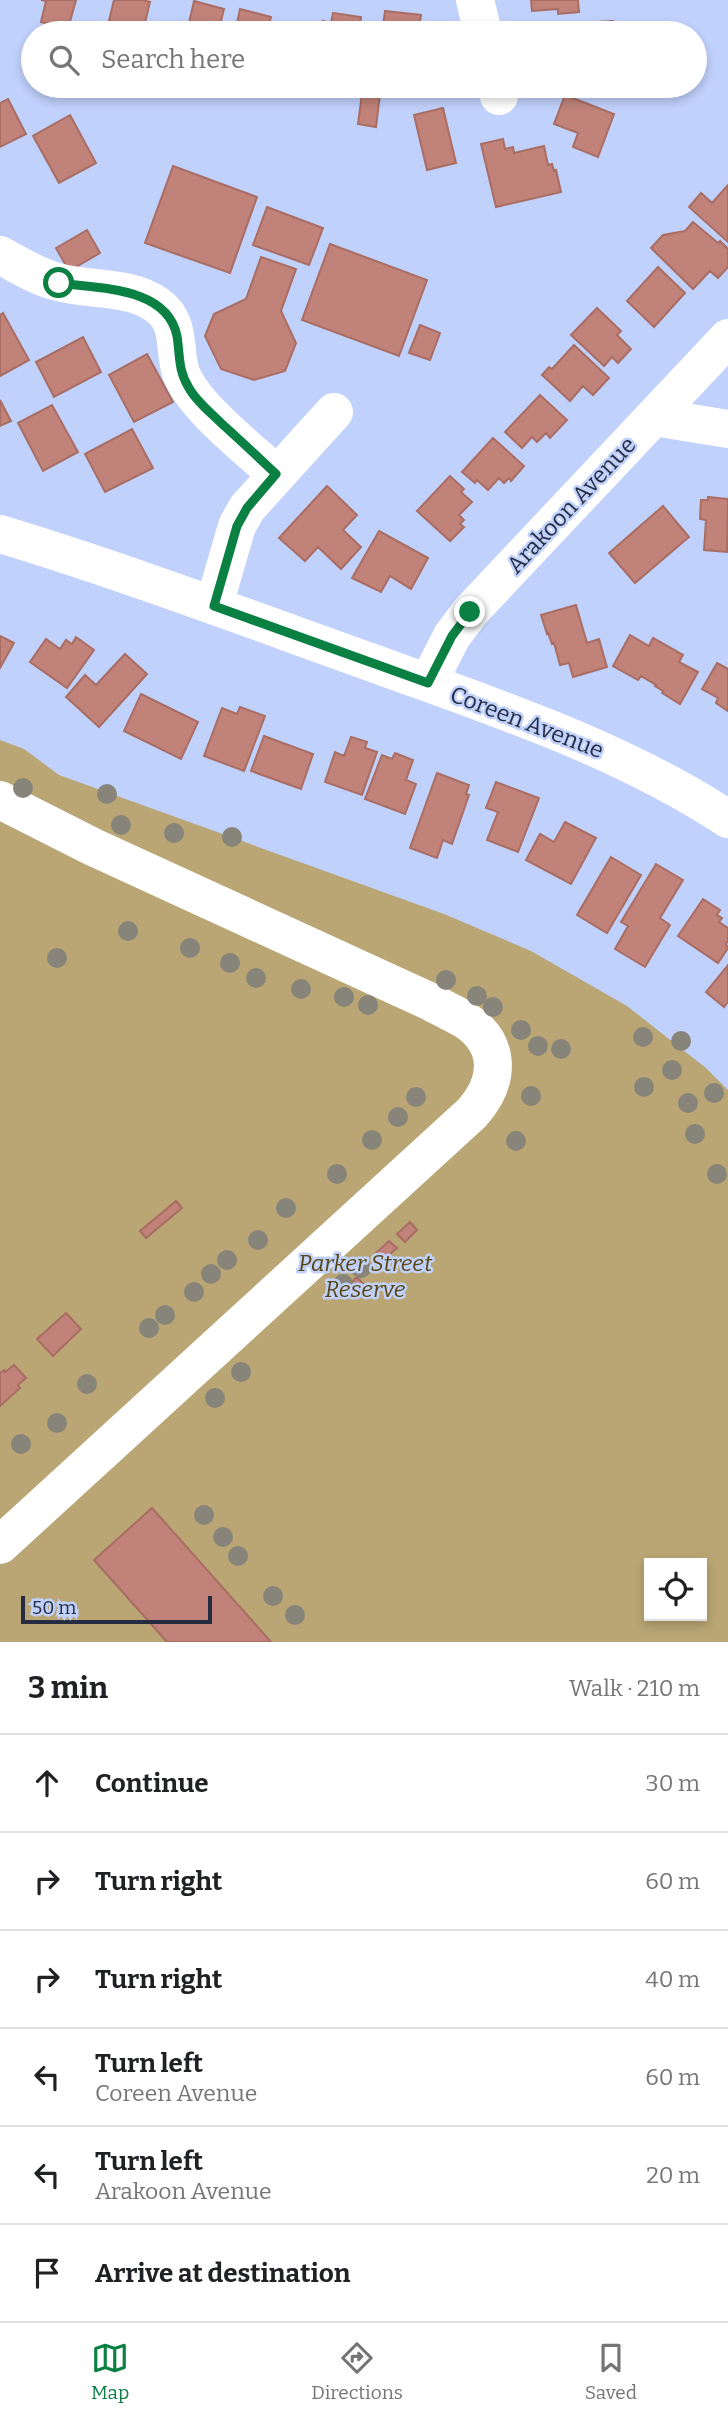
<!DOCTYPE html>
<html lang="en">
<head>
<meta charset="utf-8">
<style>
	:root { --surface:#fff; --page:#f6f6f6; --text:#202124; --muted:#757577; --line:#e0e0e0; --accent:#0b8043 }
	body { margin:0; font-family:Bitter,serif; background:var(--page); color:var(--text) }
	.controls { position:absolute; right:21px; bottom:21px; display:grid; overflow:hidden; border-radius:0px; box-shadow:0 4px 10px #0003 }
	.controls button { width:63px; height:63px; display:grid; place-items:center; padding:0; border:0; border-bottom:2px solid var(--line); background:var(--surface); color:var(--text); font:35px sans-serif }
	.scale { position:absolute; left:21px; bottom:18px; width:191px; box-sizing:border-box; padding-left:7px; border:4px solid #252c41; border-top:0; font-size:19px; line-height:24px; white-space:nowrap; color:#252c41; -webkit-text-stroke:5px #c0d1fc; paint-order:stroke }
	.stop { position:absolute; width:21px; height:21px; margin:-16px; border:5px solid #0b8043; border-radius:50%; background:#fff }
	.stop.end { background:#0b8043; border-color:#fff; box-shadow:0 2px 7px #0008 }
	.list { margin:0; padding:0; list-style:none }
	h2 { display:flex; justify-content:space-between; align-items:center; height:91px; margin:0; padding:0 28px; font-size:30px }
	h2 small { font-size:23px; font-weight:400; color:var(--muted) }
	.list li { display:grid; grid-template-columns:46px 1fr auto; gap:21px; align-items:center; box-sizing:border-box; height:98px; padding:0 28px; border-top:2px solid var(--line) }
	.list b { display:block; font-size:26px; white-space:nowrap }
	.list p { margin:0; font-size:23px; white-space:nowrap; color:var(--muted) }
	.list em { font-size:23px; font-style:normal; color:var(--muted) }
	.icon { flex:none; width:38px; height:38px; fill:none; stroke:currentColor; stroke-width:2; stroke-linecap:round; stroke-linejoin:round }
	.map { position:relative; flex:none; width:728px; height:1642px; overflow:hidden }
	.search { position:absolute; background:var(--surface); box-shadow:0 4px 10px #0003; left:21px; right:21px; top:21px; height:77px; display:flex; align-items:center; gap:18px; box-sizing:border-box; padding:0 24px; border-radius:38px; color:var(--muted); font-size:26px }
	.sheet { height:679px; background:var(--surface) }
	nav { display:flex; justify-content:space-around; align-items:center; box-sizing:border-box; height:98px; border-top:2px solid var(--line); background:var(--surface); font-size:19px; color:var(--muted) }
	nav a { display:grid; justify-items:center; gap:4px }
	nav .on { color:var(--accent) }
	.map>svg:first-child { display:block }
	.green { fill:#baa674; fill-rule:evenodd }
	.building { fill:#c08279; stroke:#a96d64; stroke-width:2 }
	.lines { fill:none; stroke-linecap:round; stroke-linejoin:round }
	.minor { stroke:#fff; stroke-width:38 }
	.tree { fill:#878479 }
	.route { stroke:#0b8043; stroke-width:9 }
	.labels { text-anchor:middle; stroke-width:5; stroke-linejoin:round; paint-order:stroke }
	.street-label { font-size:23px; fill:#252c41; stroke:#c0d1fc }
	.park-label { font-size:23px; font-style:italic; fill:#59450d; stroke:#c0d1fc }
</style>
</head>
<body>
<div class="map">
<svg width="728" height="1642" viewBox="0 0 728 1642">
	<rect width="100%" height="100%" fill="#c0d1fc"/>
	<!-- green -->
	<path class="green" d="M0,740L24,749L59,775L444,914L531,951L627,1006L706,1068L728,1090V1642H0ZM649,1563H702V1616H649Z"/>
	<!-- building -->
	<path class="building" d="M41,0H76L68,29L41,22L46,1Z
		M114,0H143L150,2L143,31L134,28L133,33H106Z
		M531,0H578L579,12L558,14V9L532,11Z
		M194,1L224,9L218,33H181L183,22L189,23Z
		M240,9L271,17L267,33H235Z
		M385,11L421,15L418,33H422H382Z
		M333,13L361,17L359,33H322L323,21L331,23Z
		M613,21L614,33H583L582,23Z
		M363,86H381L376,127L358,124Z
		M565,95L614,114L598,157L573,147L578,133L554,124Z
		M8,99L26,134L0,147V103Z
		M443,108L456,163L427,170L414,115Z
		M70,115L96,163L59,183L33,136Z
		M503,139L505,149L513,147L514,153L544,146L548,165L552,164L554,171L556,170L561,192L496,207L481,144Z
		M173,166L257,197L230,273L145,243Z
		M728,185V242L689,207L701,193L712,203Z
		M267,207L323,228L309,265L253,245Z
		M693,222L718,243L720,241L728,249V267L718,278L710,271L693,289L651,248L663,235L685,231Z
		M87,230L100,253L69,271L56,248Z
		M330,244L427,280L399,356L302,320Z
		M261,257L296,269L281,311L296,343L285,371L254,380L221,369L205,336L214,314L246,299Z
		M658,267L685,293L654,327L627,301Z
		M597,308L621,331L617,335L631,349L618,363L612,357L604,366L571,335Z
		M3,313L29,360L0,376V315Z
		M420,325L440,333L430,360L409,353Z
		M83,337L101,372L54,397L36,362Z
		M574,345L609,378L593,395L583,386L570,401L542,375L549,367L552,369Z
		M147,354L173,402L134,422L109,375Z
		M540,395L567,420L550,438L546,433L537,442L532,437L522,448L505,432Z
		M0,400L11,421L0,426Z
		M52,405L78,452L43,471L18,423Z
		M132,429L153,468L105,492L85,454Z
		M493,438L524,466L511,481L509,478L504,483L499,478L488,490L477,480L475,483L462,472Z
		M450,476L464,489L461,492L472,502L459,515L464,520L460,524L464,527L450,541L417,511Z
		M327,486L357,515L343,530L361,547L341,569L318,547L305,561L279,538Z
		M708,497L728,499L727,552L704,550L706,520L700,519L701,500H708Z
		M663,506L689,537L635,583L609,553Z
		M379,531L428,558L411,589L390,576L381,592L352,578Z
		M576,605L587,643L599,639L607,667L573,677L569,663L560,665L554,643L552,644L548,633L547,634L541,615Z
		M630,635L649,646L653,638L683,655L679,662L698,672L680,704L662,693L663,691L655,686L656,685L641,676L638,680L613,666Z
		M0,636L14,643L0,668Z
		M76,637L94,650L67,688L30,662L46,639L60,649L66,640L72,644Z
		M125,654L147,674L99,727L66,697L85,675L96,685Z
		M717,663L728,669V711L716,703L718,698L702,689Z
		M141,694L198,722L181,759L124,731Z
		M240,707L265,716L244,771L204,756L222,708L237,714Z
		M264,736L313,754L301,789L251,771Z
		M351,737L367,742L365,748L377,752L362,795L325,782L335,752L344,756Z
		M395,753L413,760L406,780L416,784L405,814L365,799L382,755L392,759Z
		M437,773L469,785L466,794L469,795L452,844L443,840L437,858L410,848Z
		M496,782L539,798L518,852L487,840L498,812L486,808Z
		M565,822L596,838L571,884L526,860L540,834L554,842Z
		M611,857L641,875L607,933L577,915Z
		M656,864L683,880L660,918L670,925L645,967L615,949L628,926L621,922Z
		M703,899L720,910L717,915L722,918L719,922L728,928V941L726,944L728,948L718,963L678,936Z
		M728,965V1002L724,1007L706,992Z
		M176,1201L182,1208L146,1238L140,1231Z
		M410,1222L417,1230L405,1242L397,1234Z
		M389,1241L397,1248L383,1260L376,1253Z
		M357,1277L366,1287L354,1298L345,1288Z
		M66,1313L81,1329L53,1356L37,1339Z
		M14,1365L26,1378L18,1385L20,1388L0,1406V1373L4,1370L5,1372Z
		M152,1508L271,1642H167L94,1560Z"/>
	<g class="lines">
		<!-- minor -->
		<path class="minor" d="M475,0L483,33
			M496,86L499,96
			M0,255C19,265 37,277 58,282C90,291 129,285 157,305C182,323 173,349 181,373C194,407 249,449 276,474
			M654,417L728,429
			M0,534C125,572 247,618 370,662C493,707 618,747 728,819
			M214,605L237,526L247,508L334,412
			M428,683L452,636L470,612L728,338
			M0,800L93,847L431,1002C442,1008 455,1014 465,1020C503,1045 499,1083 472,1113L0,1545"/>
	</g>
	<!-- trees -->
	<g class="tree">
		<circle cx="23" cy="788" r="10"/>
		<circle cx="107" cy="794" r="10"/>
		<circle cx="121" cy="825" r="10"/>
		<circle cx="174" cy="833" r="10"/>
		<circle cx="232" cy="837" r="10"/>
		<circle cx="128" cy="931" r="10"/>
		<circle cx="190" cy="948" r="10"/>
		<circle cx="57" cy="958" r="10"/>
		<circle cx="230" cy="963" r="10"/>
		<circle cx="256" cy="978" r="10"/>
		<circle cx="446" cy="980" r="10"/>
		<circle cx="301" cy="989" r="10"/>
		<circle cx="477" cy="996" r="10"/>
		<circle cx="344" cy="997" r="10"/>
		<circle cx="368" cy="1005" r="10"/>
		<circle cx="493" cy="1007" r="10"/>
		<circle cx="521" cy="1030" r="10"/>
		<circle cx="643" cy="1037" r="10"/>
		<circle cx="681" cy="1041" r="10"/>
		<circle cx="538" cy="1046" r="10"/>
		<circle cx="561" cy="1049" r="10"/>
		<circle cx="672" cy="1070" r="10"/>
		<circle cx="644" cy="1087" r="10"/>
		<circle cx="714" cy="1093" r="10"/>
		<circle cx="531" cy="1096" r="10"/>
		<circle cx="416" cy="1097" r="10"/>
		<circle cx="688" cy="1103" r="10"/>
		<circle cx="398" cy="1117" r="10"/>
		<circle cx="695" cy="1134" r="10"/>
		<circle cx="372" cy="1140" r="10"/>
		<circle cx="516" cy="1141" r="10"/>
		<circle cx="337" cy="1174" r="10"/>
		<circle cx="717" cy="1174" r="10"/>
		<circle cx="286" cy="1208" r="10"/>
		<circle cx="258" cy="1240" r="10"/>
		<circle cx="227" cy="1260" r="10"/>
		<circle cx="361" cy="1268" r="10"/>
		<circle cx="211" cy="1274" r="10"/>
		<circle cx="343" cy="1284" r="10"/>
		<circle cx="194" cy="1292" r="10"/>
		<circle cx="165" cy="1315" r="10"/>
		<circle cx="149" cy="1328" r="10"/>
		<circle cx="241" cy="1372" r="10"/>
		<circle cx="87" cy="1384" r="10"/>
		<circle cx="215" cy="1398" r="10"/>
		<circle cx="57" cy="1423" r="10"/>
		<circle cx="21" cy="1444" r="10"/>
		<circle cx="204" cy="1515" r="10"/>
		<circle cx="223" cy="1537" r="10"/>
		<circle cx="238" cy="1556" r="10"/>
		<circle cx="273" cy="1596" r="10"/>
		<circle cx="295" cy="1615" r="10"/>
	</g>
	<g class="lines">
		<!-- route -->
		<path class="route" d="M59,283C98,289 167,286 177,336C180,355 178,371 189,388C196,401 210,412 221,423C240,440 258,457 276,474L247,508L237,526L214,606L428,683L452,636L470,612"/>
	</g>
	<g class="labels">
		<!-- street labels -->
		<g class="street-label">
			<text transform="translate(571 505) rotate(-47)" y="8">Arakoon Avenue</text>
			<text transform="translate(527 722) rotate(21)" y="8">Coreen Avenue</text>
		</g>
		<!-- park labels -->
		<g class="park-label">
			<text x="365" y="1271">Parker Street<tspan x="365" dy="26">Reserve</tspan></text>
		</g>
	</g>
</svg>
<div class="controls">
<button><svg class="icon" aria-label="locate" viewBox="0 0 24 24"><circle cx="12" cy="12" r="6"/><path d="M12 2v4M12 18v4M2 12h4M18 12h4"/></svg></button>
</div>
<div class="scale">50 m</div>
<div class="stop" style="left:59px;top:283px"></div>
<div class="stop end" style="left:470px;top:612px"></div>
<div class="search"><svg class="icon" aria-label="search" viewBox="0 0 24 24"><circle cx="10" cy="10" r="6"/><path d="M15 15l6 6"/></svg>Search here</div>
</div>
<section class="sheet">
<h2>3 min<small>Walk · 210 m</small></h2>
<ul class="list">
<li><svg class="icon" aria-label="ahead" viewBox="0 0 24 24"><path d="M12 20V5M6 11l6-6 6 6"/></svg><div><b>Continue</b></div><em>30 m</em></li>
<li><svg class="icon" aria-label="right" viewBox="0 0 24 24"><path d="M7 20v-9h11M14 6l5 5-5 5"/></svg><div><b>Turn right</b></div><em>60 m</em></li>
<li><svg class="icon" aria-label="right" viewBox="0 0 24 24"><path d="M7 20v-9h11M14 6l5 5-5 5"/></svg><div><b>Turn right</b></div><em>40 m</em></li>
<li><svg class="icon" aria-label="left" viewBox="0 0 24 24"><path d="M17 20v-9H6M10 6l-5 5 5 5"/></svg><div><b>Turn left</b><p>Coreen Avenue</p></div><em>60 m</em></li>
<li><svg class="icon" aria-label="left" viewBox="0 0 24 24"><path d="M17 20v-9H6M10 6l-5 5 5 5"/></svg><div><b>Turn left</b><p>Arakoon Avenue</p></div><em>20 m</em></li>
<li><svg class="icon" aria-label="arrive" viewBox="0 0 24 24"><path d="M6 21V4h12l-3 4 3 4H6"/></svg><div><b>Arrive at destination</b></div></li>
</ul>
</section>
<nav>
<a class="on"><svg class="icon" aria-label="map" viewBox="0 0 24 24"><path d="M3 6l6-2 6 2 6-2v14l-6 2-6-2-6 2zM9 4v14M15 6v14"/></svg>Map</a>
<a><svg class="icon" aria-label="directions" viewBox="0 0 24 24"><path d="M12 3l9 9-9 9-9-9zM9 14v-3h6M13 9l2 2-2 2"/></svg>Directions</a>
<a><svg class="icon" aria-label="saved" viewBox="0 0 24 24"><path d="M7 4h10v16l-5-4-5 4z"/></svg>Saved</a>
</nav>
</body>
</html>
